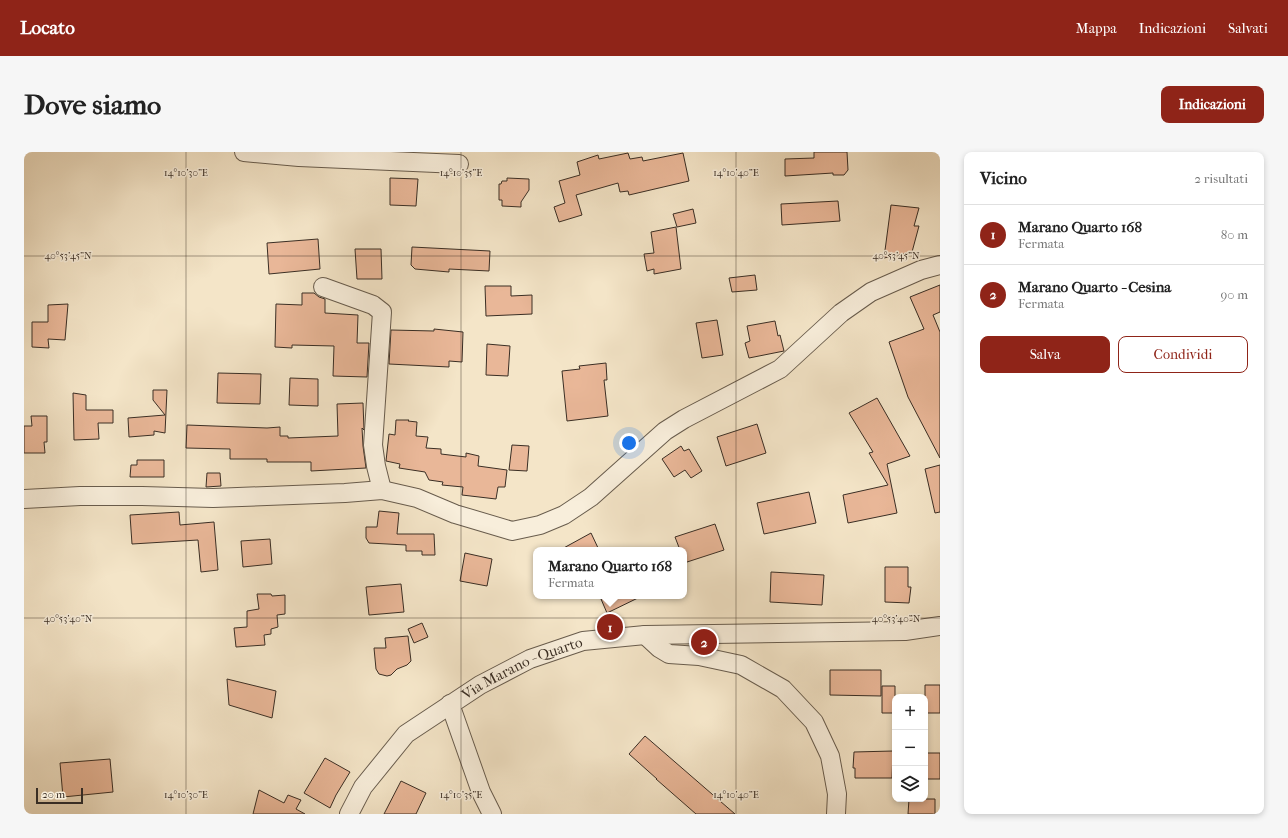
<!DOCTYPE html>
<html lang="it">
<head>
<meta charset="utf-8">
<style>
	:root { --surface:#fff; --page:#f6f6f6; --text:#222; --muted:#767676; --line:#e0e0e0; --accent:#8f2418 }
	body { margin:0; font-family:"IM FELL French Canon",serif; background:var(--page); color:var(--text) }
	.controls { position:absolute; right:12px; bottom:12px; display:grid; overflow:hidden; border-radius:8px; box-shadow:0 2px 6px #0003 }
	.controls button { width:36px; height:36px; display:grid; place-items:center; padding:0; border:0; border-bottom:1px solid var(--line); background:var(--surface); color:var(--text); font:20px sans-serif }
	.scale { position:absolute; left:12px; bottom:10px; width:47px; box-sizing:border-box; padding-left:4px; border:2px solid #3a2e24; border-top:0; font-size:11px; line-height:14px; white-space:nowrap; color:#3a2e24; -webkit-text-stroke:3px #f8eedb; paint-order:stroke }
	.you { position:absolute; left:605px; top:291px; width:14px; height:14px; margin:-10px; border:3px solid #fff; border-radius:50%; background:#1a73e8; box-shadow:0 0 0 6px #1a73e833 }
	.badge { display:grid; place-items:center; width:26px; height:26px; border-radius:50%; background:var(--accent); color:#fff; font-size:13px; font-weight:700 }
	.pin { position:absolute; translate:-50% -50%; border:2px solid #fff; box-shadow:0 1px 4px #0006 }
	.popup { position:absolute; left:509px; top:395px; width:154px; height:52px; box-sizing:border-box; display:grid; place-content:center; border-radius:8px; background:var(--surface); filter:drop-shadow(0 1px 3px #0005); font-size:13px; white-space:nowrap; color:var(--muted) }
	.popup b { font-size:15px; color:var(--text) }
	.popup::after { content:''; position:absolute; left:50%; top:100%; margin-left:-8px; border:8px solid transparent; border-top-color:var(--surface) }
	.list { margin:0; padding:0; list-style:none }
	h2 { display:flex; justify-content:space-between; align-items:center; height:52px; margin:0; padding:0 16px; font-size:17px }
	h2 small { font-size:13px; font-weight:400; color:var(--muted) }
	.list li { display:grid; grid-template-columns:26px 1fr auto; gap:12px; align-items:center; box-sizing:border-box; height:60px; padding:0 16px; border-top:1px solid var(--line) }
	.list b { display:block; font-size:15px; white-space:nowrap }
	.list p { margin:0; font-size:13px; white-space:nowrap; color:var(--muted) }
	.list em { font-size:13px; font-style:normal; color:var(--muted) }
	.actions { display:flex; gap:8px; padding:12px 16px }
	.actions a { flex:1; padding:9px 0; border:1px solid var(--accent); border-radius:8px; text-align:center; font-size:14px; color:var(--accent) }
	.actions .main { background:var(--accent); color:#fff }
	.icon { flex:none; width:22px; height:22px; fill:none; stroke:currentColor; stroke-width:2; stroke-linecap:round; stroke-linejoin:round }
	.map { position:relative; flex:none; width:916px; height:662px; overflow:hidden; border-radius:8px }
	header { display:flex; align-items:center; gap:24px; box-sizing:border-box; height:56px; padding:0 20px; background:var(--accent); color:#fff }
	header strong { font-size:19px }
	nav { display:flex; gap:22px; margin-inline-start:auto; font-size:14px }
	.intro { display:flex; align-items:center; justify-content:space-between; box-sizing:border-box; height:96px; padding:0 24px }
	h1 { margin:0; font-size:28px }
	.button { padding:10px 18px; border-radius:8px; background:var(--accent); color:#fff; font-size:14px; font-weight:700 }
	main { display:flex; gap:24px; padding:0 24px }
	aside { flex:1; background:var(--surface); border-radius:8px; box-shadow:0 2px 6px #0003 }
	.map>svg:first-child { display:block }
	.building { fill:#e9b798; stroke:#3a2e24 }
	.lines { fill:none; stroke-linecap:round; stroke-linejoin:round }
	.minor-casing { stroke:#685c4d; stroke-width:20 }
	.minor { stroke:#f8eedb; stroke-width:18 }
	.ticks { fill:none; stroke:#3a2e24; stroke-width:1; stroke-opacity:0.45 }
	.labels { text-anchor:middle; stroke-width:3; stroke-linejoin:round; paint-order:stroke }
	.street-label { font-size:15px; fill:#3a2e24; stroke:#f8eedb }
	.ticks-label { font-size:10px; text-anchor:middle; fill:#3a2e24; stroke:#f8eedb; stroke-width:3; stroke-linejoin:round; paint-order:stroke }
</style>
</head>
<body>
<header>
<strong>Locato</strong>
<nav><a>Mappa</a><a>Indicazioni</a><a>Salvati</a></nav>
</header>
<div class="intro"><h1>Dove siamo</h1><a class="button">Indicazioni</a></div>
<main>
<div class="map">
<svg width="916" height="662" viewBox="0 0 916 662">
	<rect width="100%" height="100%" fill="#f4e5c8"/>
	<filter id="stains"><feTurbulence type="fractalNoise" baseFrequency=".005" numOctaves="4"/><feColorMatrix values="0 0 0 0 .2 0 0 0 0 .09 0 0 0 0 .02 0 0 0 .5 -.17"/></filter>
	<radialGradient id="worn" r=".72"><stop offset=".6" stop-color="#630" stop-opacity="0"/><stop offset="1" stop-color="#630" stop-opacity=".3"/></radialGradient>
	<!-- building -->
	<path class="building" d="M790,0H823L824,18L820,23H809V21L761,24V7L790,6Z
		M604,1L606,7L618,5L619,9L659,1L665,29L605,43L604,39L596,40L594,31L552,43L558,63L535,70L530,55L541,51L535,29L556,23L553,10L574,3L575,7Z
		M366,26L394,27L392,54L366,53Z
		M483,26L505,27V38L497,50V55L478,54V48H475V32H477L478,29H483Z
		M814,49L816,69L758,73L757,52Z
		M867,53L895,56L890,74H895L888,100L860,106Z
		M669,57L672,71L653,75L649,62Z
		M652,75L657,117L630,122V117L623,119L620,102L630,101L627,80Z
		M294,87L296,117L245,122L243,91Z
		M388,95L466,99L465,119L425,117V120L391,117L387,113Z
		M331,97H357L358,127H333Z
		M731,123L733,138L708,140L705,126Z
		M916,133V160L909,163L916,180V306L884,245L865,190L900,177L886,145Z
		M461,134H487V144L508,143V162L462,164Z
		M278,141H290L295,145L301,147V161L334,163L333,191H345L343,225L309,224L310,194L268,193V196L251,195L252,152L278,153Z
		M44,152L41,188L24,187L25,196L8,195V170H24V153Z
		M693,168L699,203L678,206L672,171Z
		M751,169L754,184L756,183L760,199L725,206L721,191L726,189L723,174Z
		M410,177L439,180L438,210L425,209V215L365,212L367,178L410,179Z
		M463,192L486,194L484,224L462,223Z
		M582,211L583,228H580L584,264L543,269L538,219L556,217L555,214Z
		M194,221L237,222L236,252L193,251Z
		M266,226L294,227V254L265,253Z
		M129,238H143L141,281L130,279V283L105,285L104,266L141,263L129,248Z
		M49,241L62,243V258H89V271H74L75,287L50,288Z
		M853,246L886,304L863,312L873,361L824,371L819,343L864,333L845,301L849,300L825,261Z
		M339,251L340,278L338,276L339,294L342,316L287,319V310H243V307H206V297L162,296L163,273L243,276L256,275V284H264V286L314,284L313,252Z
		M7,264H23V290H20L21,301H0V274H8Z
		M372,268H385L384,269L393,270L392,284L404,285L402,296L417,297V302L442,305V301L455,304L454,314L483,318L481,335H474L472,347L438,343L439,335L418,333L419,330L405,328L401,320L375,316L376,312L362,309L365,282L371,283Z
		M733,272L742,301L702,314L693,285Z
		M488,293L505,294L503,319L485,318Z
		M657,294L660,299L665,297L678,319L667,326L661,318L650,325L638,307Z
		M113,308H140V325H106L107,313H113Z
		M916,313V360L911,361L901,317Z
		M183,321H196L197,334L182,335Z
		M785,340L792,371L740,382L733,351Z
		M355,359L375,361L373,382H410L411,403H398V399H382V393L345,391L342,386V375H353Z
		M155,360L156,373L190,370L194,418L177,420L174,388L108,392L106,363Z
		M691,372L700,398L660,411V398H656L651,385Z
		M567,381L575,398H536Z
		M246,387L248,412L219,415L217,389Z
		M441,401L468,407L463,434L436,429Z
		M861,415H884V435H887L885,451L861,450Z
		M747,420L800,423L798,453L746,450Z
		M377,432L380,460L345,463L342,435Z
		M233,442H247L248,444L261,443V462L253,463L254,475L247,477V482L240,483L241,493L212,495L210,476L223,475V459L235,457Z
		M584,444H618L583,461L577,447Z
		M398,471L404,485L390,491L384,477Z
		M384,484L387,509L383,513L373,517L367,523L363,524L355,522L352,517L350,496H362L361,486Z
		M806,518H857V544L806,543Z
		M203,527L252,539L248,566L205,553Z
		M901,533H916V561H901Z
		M858,534H871V561H858Z
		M621,584L711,662H672L632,627H633L605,602Z
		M869,599L868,626H831V616H829L830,600Z
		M901,601H916V627H901Z
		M301,606L326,620L312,643L306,656L280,641Z
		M86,607L89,640L39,645L36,611Z
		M377,629L402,641L392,662H360Z
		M235,638L260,651L264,643L277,648L272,657L281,662H229Z
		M885,647H911V662H884Z"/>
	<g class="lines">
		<defs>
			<g id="minor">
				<path d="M220,0L275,5L435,12"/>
				<path d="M299,135L349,153L358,160L349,293L352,314L358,338"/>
				<path d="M0,347L56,344H118L189,346L321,341L358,338L393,346L431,362L488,379L516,373L540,363L567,345L641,279L660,267L756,217L817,161L847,140L897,118L916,113"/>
				<path d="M621,483L635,496L645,502L675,504L717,513L759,537L790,570L806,604L813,642L812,662"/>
				<path d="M426,552L457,640L468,662"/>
				<path id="s1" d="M325,662L339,635L382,582L456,533L506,507L559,489L621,483L881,479L916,474"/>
			</g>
		</defs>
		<!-- minor casing -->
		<use href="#minor" class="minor-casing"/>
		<!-- minor -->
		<use href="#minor" class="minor"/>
	</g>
	<!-- ticks -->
	<path class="ticks" d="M162,0V662M437,0V662M712,0V662M0,104H916M0,466H916"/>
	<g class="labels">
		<!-- street labels -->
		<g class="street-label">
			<text dy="5" stroke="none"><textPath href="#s1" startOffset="233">Via Marano - Quarto</textPath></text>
		</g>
	</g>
	<g class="ticks-label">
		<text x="162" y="24">14°10'30"E</text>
		<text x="437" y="24">14°10'35"E</text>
		<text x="712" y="24">14°10'40"E</text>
		<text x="44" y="107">40°53'45"N</text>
		<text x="872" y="107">40°53'45"N</text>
		<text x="44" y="470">40°53'40"N</text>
		<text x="872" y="470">40°53'40"N</text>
		<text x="162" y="646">14°10'30"E</text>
		<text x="437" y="646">14°10'35"E</text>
		<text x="712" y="646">14°10'40"E</text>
	</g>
	<rect width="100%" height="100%" filter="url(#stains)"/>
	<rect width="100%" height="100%" fill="url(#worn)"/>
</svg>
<div class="controls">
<button>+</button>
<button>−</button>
<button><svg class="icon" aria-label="layers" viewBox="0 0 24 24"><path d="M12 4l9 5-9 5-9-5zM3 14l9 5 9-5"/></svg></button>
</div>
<div class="scale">20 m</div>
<div class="you"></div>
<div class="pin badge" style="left:586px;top:475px">1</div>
<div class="popup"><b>Marano Quarto 168</b>Fermata</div>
<div class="pin badge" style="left:680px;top:490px">2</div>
</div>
<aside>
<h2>Vicino<small>2 risultati</small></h2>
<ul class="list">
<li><span class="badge">1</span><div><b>Marano Quarto 168</b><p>Fermata</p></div><em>80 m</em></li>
<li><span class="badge">2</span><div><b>Marano Quarto - Cesina</b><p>Fermata</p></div><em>90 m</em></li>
</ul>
<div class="actions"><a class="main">Salva</a><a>Condividi</a></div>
</aside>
</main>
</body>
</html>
